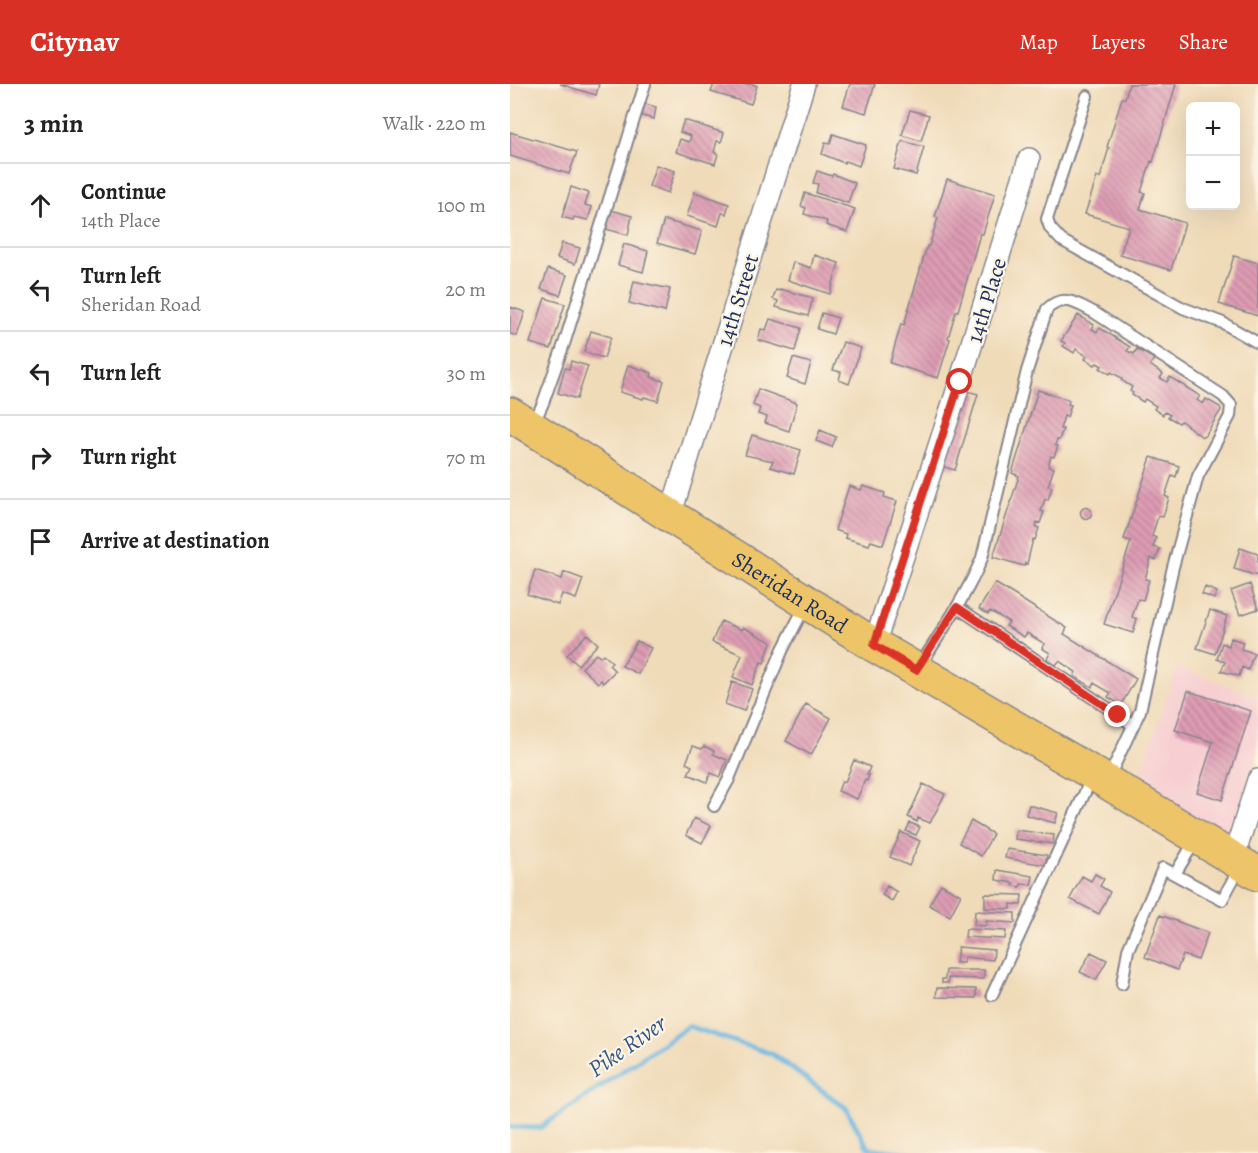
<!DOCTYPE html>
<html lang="en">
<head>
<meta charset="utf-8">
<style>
	:root { --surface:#fff; --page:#f6f6f6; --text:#222; --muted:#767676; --line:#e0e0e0; --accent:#d93025 }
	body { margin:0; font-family:Alegreya,serif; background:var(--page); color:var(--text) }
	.controls { position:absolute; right:18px; top:18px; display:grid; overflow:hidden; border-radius:9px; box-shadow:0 6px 24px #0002 }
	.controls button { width:54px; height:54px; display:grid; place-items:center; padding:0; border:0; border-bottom:2px solid var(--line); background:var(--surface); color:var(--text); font:30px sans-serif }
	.stop { position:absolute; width:18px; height:18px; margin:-14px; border:4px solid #d93025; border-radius:50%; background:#fff }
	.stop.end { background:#d93025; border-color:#fff; box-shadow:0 2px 6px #0008 }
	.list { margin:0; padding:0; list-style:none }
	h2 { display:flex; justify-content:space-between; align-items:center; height:78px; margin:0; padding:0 24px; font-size:26px }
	h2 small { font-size:20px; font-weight:400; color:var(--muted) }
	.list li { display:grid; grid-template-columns:39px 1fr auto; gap:18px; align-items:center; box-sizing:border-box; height:84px; padding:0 24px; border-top:2px solid var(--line) }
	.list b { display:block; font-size:22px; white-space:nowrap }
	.list p { margin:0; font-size:20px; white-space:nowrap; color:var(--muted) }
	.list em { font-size:20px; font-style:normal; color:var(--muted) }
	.icon { flex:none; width:33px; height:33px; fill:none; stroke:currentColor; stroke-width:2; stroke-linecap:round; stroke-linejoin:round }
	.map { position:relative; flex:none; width:748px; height:1069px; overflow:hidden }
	header { display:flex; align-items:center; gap:36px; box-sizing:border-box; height:84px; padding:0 30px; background:var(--accent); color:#fff }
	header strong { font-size:28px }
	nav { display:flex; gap:33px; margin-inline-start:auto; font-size:21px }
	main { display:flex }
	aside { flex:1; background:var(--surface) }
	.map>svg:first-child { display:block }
	.built { fill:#f7cfd2 }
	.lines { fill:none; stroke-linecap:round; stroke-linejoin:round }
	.stream { stroke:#67b5e1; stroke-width:5 }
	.building { fill:url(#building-back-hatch) }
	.service-casing { stroke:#86858c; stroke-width:14 }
	.minor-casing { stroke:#86858c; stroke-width:24 }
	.primary-casing { stroke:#86858c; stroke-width:36 }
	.service { stroke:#fff; stroke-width:10 }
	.minor { stroke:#fff; stroke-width:21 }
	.primary { stroke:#eec469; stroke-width:33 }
	.route { stroke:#d93025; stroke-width:8 }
	.labels { text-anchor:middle; stroke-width:4.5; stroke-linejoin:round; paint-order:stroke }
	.street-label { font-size:22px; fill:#1b2f5e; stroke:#fcf5e5 }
	.water-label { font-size:24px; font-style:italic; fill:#325785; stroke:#fcf5e5 }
</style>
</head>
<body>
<header>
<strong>Citynav</strong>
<nav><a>Map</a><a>Layers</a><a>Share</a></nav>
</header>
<main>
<aside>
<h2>3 min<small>Walk · 220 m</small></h2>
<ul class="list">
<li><svg class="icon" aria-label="ahead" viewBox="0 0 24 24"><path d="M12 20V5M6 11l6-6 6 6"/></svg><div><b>Continue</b><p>14th Place</p></div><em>100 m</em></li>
<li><svg class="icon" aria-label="left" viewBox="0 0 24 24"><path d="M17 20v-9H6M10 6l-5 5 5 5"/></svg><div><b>Turn left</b><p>Sheridan Road</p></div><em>20 m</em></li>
<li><svg class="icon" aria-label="left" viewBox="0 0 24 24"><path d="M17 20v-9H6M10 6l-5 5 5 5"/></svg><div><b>Turn left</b></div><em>30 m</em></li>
<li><svg class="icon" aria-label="right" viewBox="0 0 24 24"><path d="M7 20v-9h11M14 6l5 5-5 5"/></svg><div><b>Turn right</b></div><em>70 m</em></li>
<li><svg class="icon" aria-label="arrive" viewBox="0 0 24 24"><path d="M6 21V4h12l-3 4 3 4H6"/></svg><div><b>Arrive at destination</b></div></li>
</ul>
</aside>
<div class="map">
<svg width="748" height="1069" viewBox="0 0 748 1069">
	<defs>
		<pattern id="building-back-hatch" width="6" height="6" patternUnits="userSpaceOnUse" patternTransform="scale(1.5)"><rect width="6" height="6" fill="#de9cb3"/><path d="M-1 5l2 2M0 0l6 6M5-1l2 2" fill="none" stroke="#b38095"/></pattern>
	</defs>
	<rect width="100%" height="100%" fill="#fcf5e5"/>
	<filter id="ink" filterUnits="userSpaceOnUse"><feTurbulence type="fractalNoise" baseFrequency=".0167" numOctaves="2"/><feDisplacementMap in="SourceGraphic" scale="12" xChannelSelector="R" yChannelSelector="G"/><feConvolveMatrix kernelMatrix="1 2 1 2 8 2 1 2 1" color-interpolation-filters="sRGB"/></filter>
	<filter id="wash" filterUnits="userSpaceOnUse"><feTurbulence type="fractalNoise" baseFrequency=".008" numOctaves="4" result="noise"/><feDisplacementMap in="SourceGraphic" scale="24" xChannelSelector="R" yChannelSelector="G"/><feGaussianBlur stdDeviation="1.35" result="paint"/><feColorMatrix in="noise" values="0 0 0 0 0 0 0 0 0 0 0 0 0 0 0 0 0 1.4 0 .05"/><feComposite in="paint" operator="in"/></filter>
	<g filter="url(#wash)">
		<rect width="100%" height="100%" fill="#f0dbb9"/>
		<!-- built -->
		<path class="built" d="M667,583L748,613V669L725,736L716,743L706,745L627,701Z"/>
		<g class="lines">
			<!-- stream -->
			<path class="stream" d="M0,1043L30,1044L178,942L262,970L336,1024L358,1064L399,1069"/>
		</g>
		<g id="blocks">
			<!-- building -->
			<path class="building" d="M50,0H89L86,11Z
				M204,0H242L247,2L241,20L201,8Z
				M340,0H365L356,29L333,22Z
				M619,0H666L643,78L641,77L631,108L635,109L630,125L675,139L661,186L610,171L619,143L575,130L587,93L590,94L599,64L597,63L612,14H615Z
				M135,20L146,23L144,35L132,32Z
				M400,26L419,31L411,57L392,51Z
				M174,36L214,49L211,58L207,57L204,68L208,70L205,80L166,68L170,55L179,58L181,52L170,48Z
				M0,48L67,68L59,90L0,72Z
				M323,50L356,61L349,82L335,77L334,79L312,70L315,59L320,60Z
				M392,57L414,63L406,91L384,85Z
				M146,81L165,87L158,109L139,102Z
				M307,87L322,92L323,90L345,99L338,119L306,109L308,100L303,99Z
				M437,95L485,110L473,150H470L448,227H446L438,254L440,255L428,294L380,279L391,240L394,241L417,162H419L428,134L425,133Z
				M61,103L79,109L75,121L82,123L78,136L64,133L63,136L52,133Z
				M185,108L219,120L216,130L212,129L208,142L177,132Z
				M295,109L345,125L337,148L316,141L317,137L294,130L296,124L291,122Z
				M101,126L122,132L118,151L96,145Z
				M154,136L192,147L185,170L147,159Z
				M52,159L70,164L65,180L47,174Z
				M114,160L138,167L133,188L108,181Z
				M304,171L329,179L320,210L278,196L283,178L301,184Z
				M724,172L748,179V232L709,220Z
				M38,185L57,191L50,211L31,205Z
				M124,197L160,205L155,228L119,219Z
				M270,205L303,214L298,232L266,223L268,217L263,215L266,206L270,207Z
				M35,214L55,220L41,265L20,259Z
				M0,223L15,228L7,252L0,250Z
				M312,229L328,234L323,250L307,245Z
				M568,231L584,241L582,245L587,248L590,244L620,263L617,267L624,270L627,265L644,275L640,281L653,290L650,294L657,298L660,293L690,312L687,316L693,320L696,315L710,323L711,326L695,352L692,353L671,337L669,339L658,333L660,331L655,328L653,331L644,325L646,322L635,315L633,318L622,311L623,309L620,307L622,303L611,296L612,294L601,288L600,290L590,284L592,282L587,279L585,281L575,275L577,272L566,265L564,269L553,262L555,259L551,257Z
				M260,235L291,244L285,267L248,256L251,245L256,246Z
				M81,247L101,253L94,274L74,268Z
				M333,258L351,264L339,300L329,296L331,288L323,286Z
				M283,274L301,279L295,300L277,294Z
				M61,277L78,282L67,315L48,309L55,284L59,285Z
				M118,281L142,289L141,293L154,297L148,317L134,313L133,315L110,308Z
				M248,305L287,319L279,347L255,339L257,333L248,330L250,324L243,321Z
				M450,305L468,310L445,386L427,381Z
				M528,306L559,316L558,320L561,321L557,333L554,332L550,345H553L549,356H547L545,361L548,362L544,373L541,372L538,383L544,384L538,402L542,403L538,416L535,415L531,427L534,428L530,439L527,438L526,443L529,444L525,456L523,455L517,480L515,479L514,482L483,473L509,392L502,389Z
				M310,346L326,353L322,363L306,357Z
				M242,351L291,366L284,390L260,383L263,377L235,371Z
				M641,373L669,382L666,393L662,391L655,412L659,414L653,433L648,432L642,452L646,454L643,463L650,465L646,476L641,474L635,495L639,496L633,516L628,515L622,533L627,535L623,549L594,540L621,457L614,455Z
				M339,402L351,406L353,402L375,409L374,413L387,417L373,461L361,457L359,461L335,454L336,450L325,446Z
				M570.5 429a5.5 5.5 0 1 1 11 0a5.5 5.5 0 1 1-11 0Z
				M730,464L748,470V492L724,485Z
				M25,486L52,495L54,488L73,495L66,515L52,510L48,521L17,510Z
				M485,499L557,544L554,550L626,595L611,621L598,613L601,609L584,599L582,603L564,592L566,588L549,577L546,581L537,575L540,569L532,564L535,560L517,549L514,553L496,542L499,538L480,527L478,530L469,525Z
				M740,500L748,525L730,531L721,507Z
				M695,503L707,508L704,515L692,510Z
				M700,526L717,532L705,570L687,564Z
				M211,537L232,546L233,543L261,558L254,579L251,578L242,601L223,593L232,571L202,558Z
				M77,550L88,560L68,581L57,571Z
				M721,554L733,558L731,565L744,569L738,586L732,583L729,592L711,587L715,578L707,575L712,559L719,562Z
				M127,557L141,564L128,590L112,582Z
				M86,570L90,573L93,570L102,578L99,581L105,587L93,599L91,596L88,599L72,584Z
				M222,598L242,605L234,627L215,620Z
				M678,607L741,627L712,716L687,708L703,658L665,646Z
				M296,620L321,634L301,671L276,657Z
				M183,662L192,665L194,662L204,667L203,670L217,676L210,693L201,689L197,698L178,690L182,682L176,679Z
				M344,676L360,683L357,691H359L357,697L355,696L347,715L328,707L332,697L335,698Z
				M413,700L435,710L420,739L408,734L407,738L398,733Z
				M519,721L548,729L545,739L516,731Z
				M184,734L201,742L192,759L176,751Z
				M461,737L483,750L471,772L449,759Z
				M400,739L410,743L406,751L396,747Z
				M506,746L544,751L543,760L505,755Z
				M391,748L410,757L399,782L380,773Z
				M497,765L537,771L535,781L495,774Z
				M487,786L523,792L521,801L511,800L510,803L503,801L504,799L486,796Z
				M585,790L594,795L590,802L600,808L589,830L560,815L572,792L581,797Z
				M431,800L451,811L440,832L419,821Z
				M377,802L387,808L382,817L372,811Z
				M475,810L512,811L511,821L501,820V825L475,824Z
				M465,827L505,829V839L476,837V842L464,841Z
				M650,831L698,849L688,876L673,871L667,886L635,873Z
				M456,845L496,847L495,855L455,853Z
				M448,863L484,866L483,876L454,873L453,879H446Z
				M581,868L597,876L586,896L570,888Z
				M436,886H474V895L438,894V899H432V895H435Z
				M427,904L466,905V914L426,913Z"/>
		</g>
	</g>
	<g filter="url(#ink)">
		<use href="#blocks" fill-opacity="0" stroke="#86858c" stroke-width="1.5"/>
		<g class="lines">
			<defs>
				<path id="service" d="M577,12L537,135L540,144L551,156L673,224L713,239L748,259
					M23,341L33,319L55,257L135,0
					M447,523L623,641
					M409,583C431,548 456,513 472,474L517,287L537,225C554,209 568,220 585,229L713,312L721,321L720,332L688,392L663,483L630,627L598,695
					M204,722L218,697L272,567L295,522
					M665,790L685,757
					M612,900L618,866L653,784L712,816L730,783
					M482,911L582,693"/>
				<path id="minor" d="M160,432L294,0
					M364,561L450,298L519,75
					M723,775L748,696"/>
				<g id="primary">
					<path id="s1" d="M0,330L364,561L584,690L748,790"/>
				</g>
			</defs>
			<!-- service casing -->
			<use href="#service" class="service-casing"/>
			<!-- minor casing -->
			<use href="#minor" class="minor-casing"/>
			<!-- primary casing -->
			<use href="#primary" class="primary-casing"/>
			<!-- service -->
			<use href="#service" class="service"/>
			<!-- minor -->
			<use href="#minor" class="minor"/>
			<!-- primary -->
			<use href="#primary" class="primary"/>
		</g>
	</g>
	<g class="lines" filter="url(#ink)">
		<!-- route -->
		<path class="route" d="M450,298L364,561L406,586L447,523L608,631"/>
	</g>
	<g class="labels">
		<!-- street labels -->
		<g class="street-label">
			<text transform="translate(227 216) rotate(-73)" y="8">14th Street</text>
			<text transform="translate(476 216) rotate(-73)" y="8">14th Place</text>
			<text dy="8" stroke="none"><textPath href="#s1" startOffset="332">Sheridan Road</textPath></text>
		</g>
		<!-- water labels -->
		<g class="water-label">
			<text transform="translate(117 962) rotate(-35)" y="8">Pike River</text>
		</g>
	</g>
</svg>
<div class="controls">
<button>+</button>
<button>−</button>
</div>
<div class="stop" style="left:450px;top:298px"></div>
<div class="stop end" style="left:608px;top:631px"></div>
</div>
</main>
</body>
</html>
